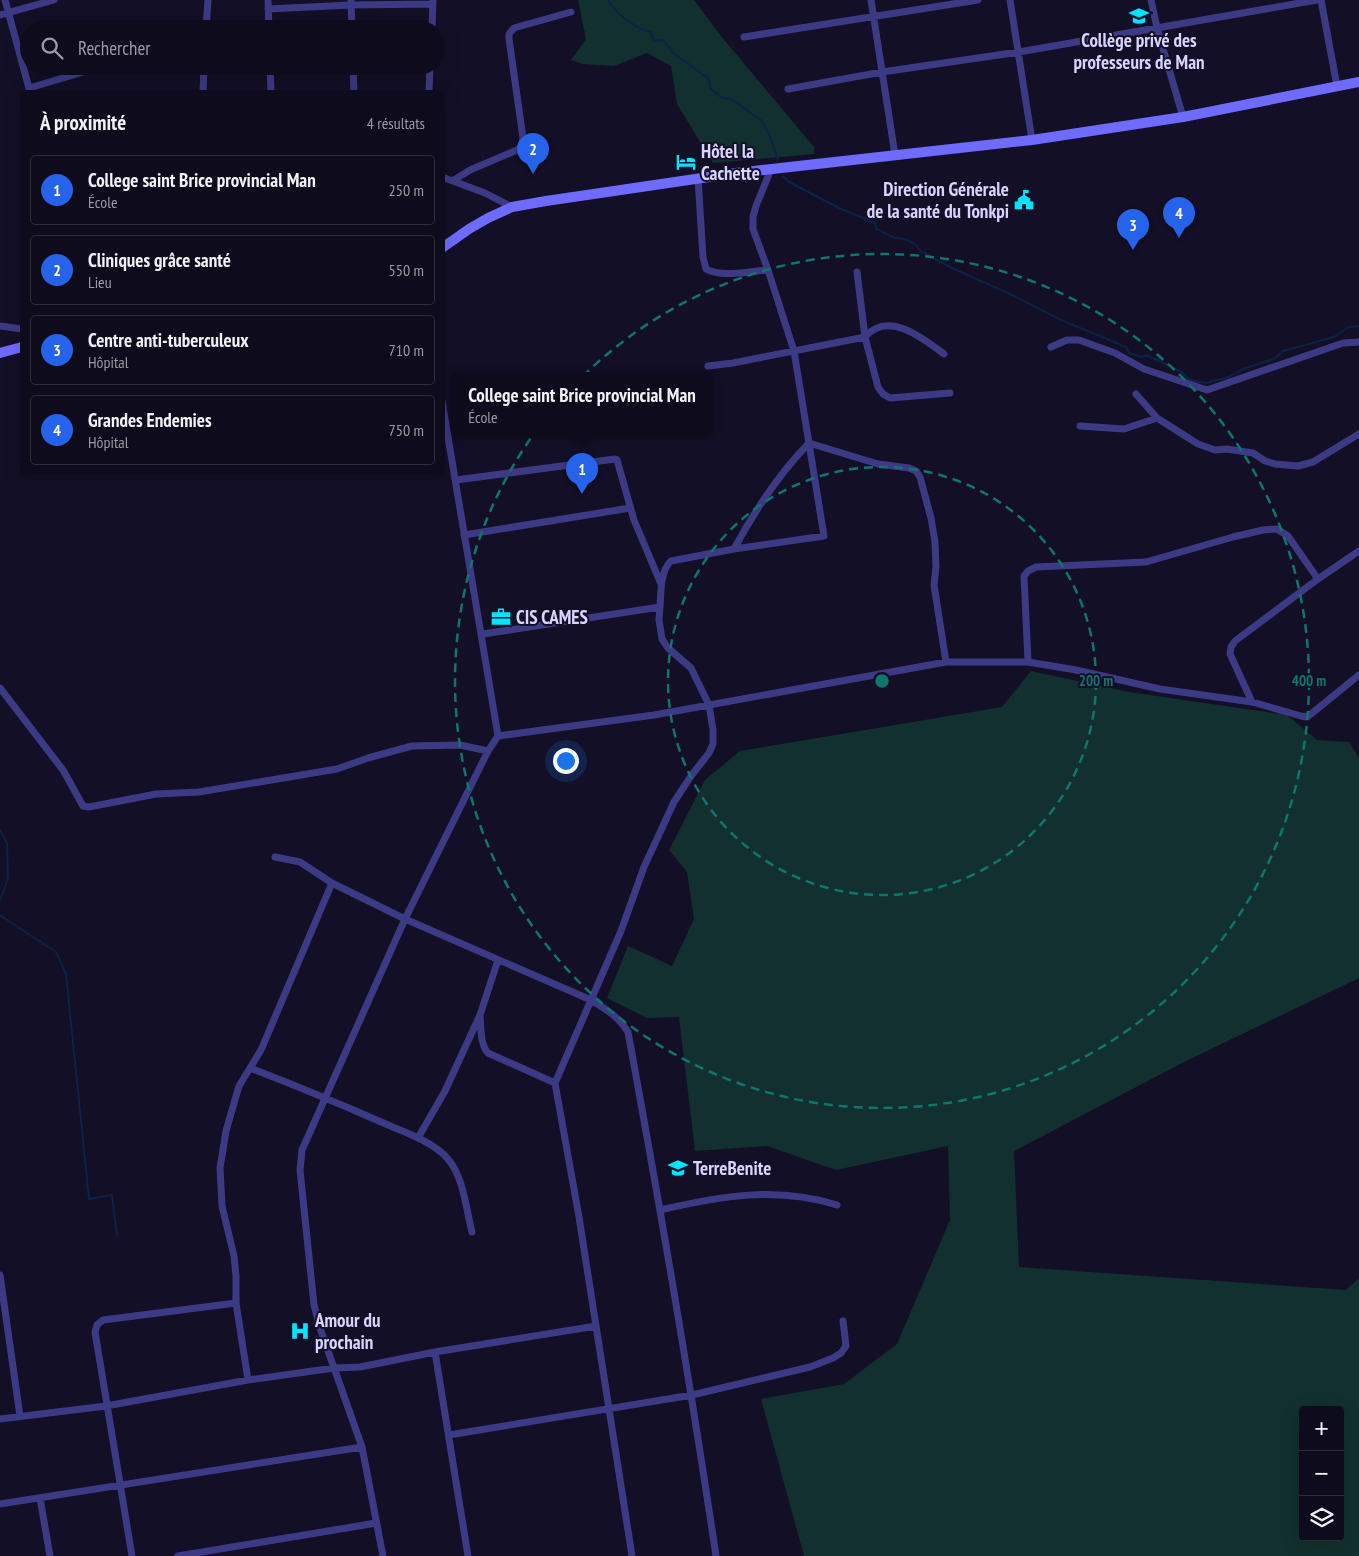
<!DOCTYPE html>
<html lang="fr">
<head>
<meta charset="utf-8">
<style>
	:root { --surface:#0e0b1c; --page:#1c1929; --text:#f1f3f6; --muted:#9b9ba3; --line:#2e2b3b; --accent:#2563eb }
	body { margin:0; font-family:"PT Sans Narrow",sans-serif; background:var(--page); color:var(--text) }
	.controls { position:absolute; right:15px; bottom:15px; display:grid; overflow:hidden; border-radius:5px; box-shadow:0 5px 20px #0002 }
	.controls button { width:45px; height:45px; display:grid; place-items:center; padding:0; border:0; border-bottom:1px solid var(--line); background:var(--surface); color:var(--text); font:25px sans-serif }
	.you { position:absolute; left:565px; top:760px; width:18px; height:18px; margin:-12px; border:4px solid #fff; border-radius:50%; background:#1a73e8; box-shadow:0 0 0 8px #1a73e833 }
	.badge { display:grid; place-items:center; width:32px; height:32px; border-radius:50%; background:var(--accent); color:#fff; font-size:16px; font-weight:700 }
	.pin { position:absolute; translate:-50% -41px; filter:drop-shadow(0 1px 2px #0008) }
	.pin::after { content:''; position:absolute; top:26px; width:18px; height:15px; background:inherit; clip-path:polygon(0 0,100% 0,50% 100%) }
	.popup { position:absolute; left:452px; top:372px; width:260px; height:65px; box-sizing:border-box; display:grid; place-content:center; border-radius:5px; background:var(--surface); filter:drop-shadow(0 1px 4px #0005); font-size:16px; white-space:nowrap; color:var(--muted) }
	.popup b { font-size:19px; color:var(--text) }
	.popup::after { content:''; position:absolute; left:50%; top:100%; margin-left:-10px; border:10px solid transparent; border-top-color:var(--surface) }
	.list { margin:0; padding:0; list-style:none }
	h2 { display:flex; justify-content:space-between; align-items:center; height:65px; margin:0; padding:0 20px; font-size:21px }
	h2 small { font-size:16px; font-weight:400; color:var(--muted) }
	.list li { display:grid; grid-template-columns:32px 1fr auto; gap:15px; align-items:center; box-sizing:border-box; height:70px; margin:0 10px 10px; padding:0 10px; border:1px solid var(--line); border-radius:5px }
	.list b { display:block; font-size:19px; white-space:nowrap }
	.list p { margin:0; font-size:16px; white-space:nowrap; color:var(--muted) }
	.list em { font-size:16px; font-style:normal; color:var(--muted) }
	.icon { flex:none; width:28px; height:28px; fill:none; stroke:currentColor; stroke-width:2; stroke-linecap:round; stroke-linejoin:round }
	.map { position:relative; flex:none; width:1359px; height:1556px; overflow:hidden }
	.search { position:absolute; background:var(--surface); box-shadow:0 5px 20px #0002; left:20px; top:20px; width:425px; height:55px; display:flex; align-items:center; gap:12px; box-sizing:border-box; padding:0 18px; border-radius:28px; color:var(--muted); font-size:19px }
	.panel { position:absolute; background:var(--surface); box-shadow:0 5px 20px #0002; left:20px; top:90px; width:425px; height:385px; border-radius:5px }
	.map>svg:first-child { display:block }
	.green { fill:#12302f; fill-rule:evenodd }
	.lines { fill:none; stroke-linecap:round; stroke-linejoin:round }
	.stream { stroke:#0c2248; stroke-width:2 }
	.street { stroke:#3d3a85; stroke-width:7 }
	.secondary { stroke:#6f6bff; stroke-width:10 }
	.ring { fill:none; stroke:#0f766e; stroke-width:2.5; stroke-dasharray:9 6 }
	.labels { text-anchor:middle; stroke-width:4; stroke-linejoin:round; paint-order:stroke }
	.poi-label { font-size:19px; font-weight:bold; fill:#d9d4ff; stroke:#130f26; text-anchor:start }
	.centre { fill:#0f766e; stroke:#130f26; stroke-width:2.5 }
	.ring-label { font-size:15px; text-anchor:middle; font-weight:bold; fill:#0f766e; stroke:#130f26; stroke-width:4; stroke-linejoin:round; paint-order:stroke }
</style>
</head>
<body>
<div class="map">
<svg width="1359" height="1556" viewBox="0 0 1359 1556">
	<rect width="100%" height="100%" fill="#130f26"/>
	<!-- green -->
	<path class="green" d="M578,0H694L721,36L814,147V154L713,163L677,104L671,66L647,53L614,66L583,64L571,60L586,39Z
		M1031,671L1129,692L1287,715L1317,740L1349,742L1359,758V978L1184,1062L1014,1151L1019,1267L1346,1290L1359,1278V1556H804L761,1399L844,1384L897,1344L950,1220L948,1146L836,1170L767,1146L695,1151L679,1017L647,1018L607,998L628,946L672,966L694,919L687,872L669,850L705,780L740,751L1002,707ZM1303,1410H1340V1537H1303Z"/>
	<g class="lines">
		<!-- stream -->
		<path class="stream" d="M608,0C616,14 636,29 651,32L654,41L663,40L672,52L709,79L710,88L722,98L731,99L762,121L769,134L778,159
			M783,176L789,182L841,209L874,222L877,229L895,238L906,239L916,245L920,251L954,269L1010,294L1061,320L1126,347L1129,353L1142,357L1146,355L1180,371L1188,379L1198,382L1206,383L1229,377L1243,369L1274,359L1283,351L1334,337L1349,327L1359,326
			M0,830L7,843L8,879L0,900
			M0,915L56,952L66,974L89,1199L112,1195L117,1236"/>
		<!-- street -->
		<path class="street" d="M5,0L30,92
			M268,0L269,29
			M351,0L352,29
			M871,0L895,155
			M1010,0L1032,140
			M1151,0L1157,28L1183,117
			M1321,0L1337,86
			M268,9L351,5L433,4
			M0,15L54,0
			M206,29L208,0
			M432,29L433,0
			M744,37L978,0
			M270,66L271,92
			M353,66L354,92
			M29,88L104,66
			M788,89L882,72L1019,52L1317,0
			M203,92L204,66
			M429,92L430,66
			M442,177L485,193L512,207
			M698,178L703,257L706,269C721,278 751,271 768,270
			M454,180L470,170L517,150L522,146L523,138L509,39V34L514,28L571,12
			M857,272L865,337L878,387L883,394L890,398L950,393
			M0,326L22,329
			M1051,347L1067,340H1079L1115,353L1144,369L1207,390L1343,343L1359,342
			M708,366L733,363L865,337C888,310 923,338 944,354
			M1136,394L1157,418L1198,444L1215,450L1227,449L1253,453L1265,461L1275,464L1298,466L1313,462L1359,434
			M1080,426L1124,429L1157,418
			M456,480L615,459L617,460L634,520L661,584
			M464,535L630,508
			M734,549C755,510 778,475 809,443L878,464L909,468L916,471L920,477L931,518L935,542L936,567L934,585L946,662
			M483,634L660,607C661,593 660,571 671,561L734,549L824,536L794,351L768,270L753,229V217L756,206L771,169
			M1028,662L1024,576L1028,571L1036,567L1146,562L1233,537L1263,530L1277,529L1288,536L1318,579
			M0,688L63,770L83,806L89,807L156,794L199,792L337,769L368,758L412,746L460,745L488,751
			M1252,702L1230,654L1231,647L1235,641L1318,579L1359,551
			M498,736L654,715L946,662H1028L1076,670L1160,689L1252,702L1301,716L1307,717L1311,714L1359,675
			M275,857L300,862L332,883L405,919L591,1000C607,1010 617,1015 628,1032C660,1206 690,1381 716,1556
			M332,883L261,1050L250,1068C294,1085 338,1103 381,1122C402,1131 434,1142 448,1159C464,1178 466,1209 472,1232
			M480,1015C481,1027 480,1044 488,1053L555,1083
			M418,1138L445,1091L480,1015L498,960
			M660,1210C721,1196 776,1186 837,1205
			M0,1275L20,1416
			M435,1352L468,1556
			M248,1380L236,1303V1276L234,1256L222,1206L220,1168L226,1131L239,1086L250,1068
			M0,1419L106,1406L248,1380L334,1368L360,1367L435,1352L596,1326
			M449,1435L692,1395L810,1367L833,1358L841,1353L846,1346L843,1321
			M40,1498L50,1556
			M0,1504L362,1447
			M132,1556L95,1332L97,1325L103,1320L236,1303
			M178,1556L376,1523
			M383,1556L362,1447L321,1331L314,1305L300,1170L302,1150L405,919L488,751L498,736L442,401
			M632,1556L579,1217L555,1083L621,931L644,867L674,802L691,776L709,753L713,744V730L709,705L691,668L668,648L662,639L659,620L660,607"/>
		<!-- secondary -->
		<path class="secondary" d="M442,248L469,229L488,218L512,207L546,201L736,173L1032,140L1183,117L1359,82
			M0,353L22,347"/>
	</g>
	<!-- distance rings -->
	<g class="ring">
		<circle cx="882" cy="681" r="214"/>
		<circle cx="882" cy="681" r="427"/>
	</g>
	<!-- icons -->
	<defs>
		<symbol id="university-bare" viewBox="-9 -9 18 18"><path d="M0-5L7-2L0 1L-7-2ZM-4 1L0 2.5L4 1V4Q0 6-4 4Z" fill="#00e5ff" stroke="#130f26" stroke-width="2.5" paint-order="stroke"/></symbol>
		<symbol id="hotel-bare" viewBox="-9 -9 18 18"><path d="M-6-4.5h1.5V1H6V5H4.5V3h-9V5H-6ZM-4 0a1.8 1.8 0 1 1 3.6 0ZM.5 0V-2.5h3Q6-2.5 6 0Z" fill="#00e5ff" stroke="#130f26" stroke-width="2.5" paint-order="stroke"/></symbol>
		<symbol id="civic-bare" viewBox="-9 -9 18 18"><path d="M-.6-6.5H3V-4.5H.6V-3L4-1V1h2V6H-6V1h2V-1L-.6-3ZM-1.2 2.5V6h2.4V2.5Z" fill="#00e5ff" stroke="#130f26" stroke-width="2.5" paint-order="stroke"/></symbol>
		<symbol id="office-bare" viewBox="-9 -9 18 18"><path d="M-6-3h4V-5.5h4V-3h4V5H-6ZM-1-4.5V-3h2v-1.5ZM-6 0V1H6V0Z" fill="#00e5ff" stroke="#130f26" stroke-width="2.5" paint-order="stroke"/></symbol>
		<symbol id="school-bare" viewBox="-9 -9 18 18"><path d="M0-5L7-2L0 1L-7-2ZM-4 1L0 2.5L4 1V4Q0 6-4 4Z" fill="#00e5ff" stroke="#130f26" stroke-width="2.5" paint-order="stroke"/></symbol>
		<symbol id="hospital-bare" viewBox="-9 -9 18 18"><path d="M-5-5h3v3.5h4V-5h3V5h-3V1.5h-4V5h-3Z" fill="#00e5ff" stroke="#130f26" stroke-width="2.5" paint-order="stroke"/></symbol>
	</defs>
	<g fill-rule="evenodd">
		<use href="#university-bare" x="1125" y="2" width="28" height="28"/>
		<use href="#hotel-bare" x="672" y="148" width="28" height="28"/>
		<use href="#civic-bare" x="1010" y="186" width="28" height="28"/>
		<use href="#office-bare" x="487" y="603" width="28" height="28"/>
		<use href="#school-bare" x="664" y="1154" width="28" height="28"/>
		<use href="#hospital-bare" x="286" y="1317" width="28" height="28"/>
	</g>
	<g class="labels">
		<!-- poi labels -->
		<g class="poi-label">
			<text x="1139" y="47" text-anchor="middle">Collège privé des<tspan x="1139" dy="22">professeurs de Man</tspan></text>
			<text x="701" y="158">Hôtel la<tspan x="701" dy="22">Cachette</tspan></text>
			<text x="1009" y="196" text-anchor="end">Direction Générale<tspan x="1009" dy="22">de la santé du Tonkpi</tspan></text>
			<text x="516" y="624">CIS CAMES</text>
			<text x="693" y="1175">TerreBenite</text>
			<text x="315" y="1327">Amour du<tspan x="315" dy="22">prochain</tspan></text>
		</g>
	</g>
	<circle cx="882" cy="681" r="8" class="centre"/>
	<g class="ring-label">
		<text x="1096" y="686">200 m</text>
		<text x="1309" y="686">400 m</text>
	</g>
</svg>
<div class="controls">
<button>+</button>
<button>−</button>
<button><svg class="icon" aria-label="layers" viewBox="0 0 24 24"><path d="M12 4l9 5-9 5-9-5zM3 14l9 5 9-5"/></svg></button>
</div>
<div class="you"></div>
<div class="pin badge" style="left:582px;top:494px">1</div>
<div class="popup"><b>College saint Brice provincial Man</b>École</div>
<div class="pin badge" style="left:533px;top:174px">2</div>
<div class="pin badge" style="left:1133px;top:250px">3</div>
<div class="pin badge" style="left:1179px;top:238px">4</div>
<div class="search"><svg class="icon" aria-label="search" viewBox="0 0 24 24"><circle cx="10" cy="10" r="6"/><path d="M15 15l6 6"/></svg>Rechercher</div>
<section class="panel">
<h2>À proximité<small>4 résultats</small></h2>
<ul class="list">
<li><span class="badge">1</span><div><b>College saint Brice provincial Man</b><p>École</p></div><em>250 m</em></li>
<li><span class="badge">2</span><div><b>Cliniques grâce santé</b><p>Lieu</p></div><em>550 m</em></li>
<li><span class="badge">3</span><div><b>Centre anti-tuberculeux</b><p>Hôpital</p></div><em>710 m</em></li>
<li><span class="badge">4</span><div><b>Grandes Endemies</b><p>Hôpital</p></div><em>750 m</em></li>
</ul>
</section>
</div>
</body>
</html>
